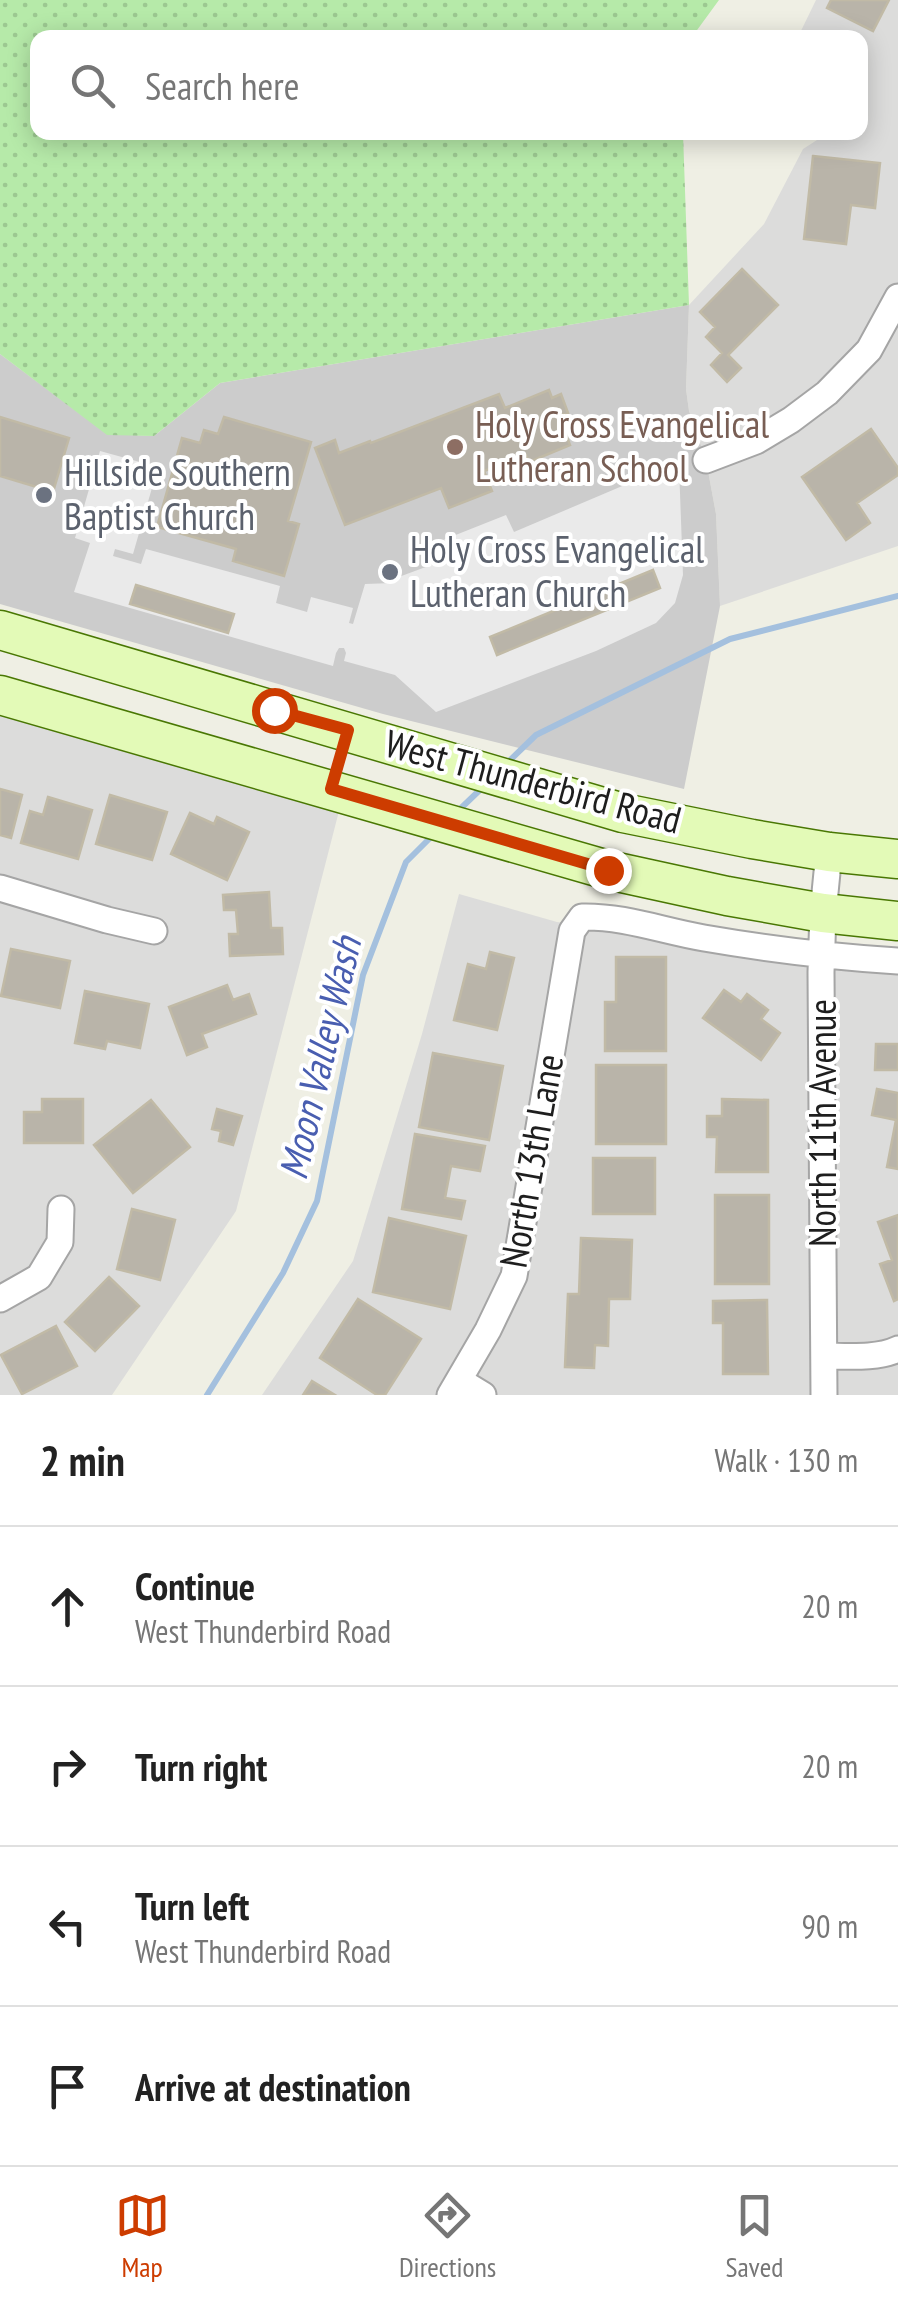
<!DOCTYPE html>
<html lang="en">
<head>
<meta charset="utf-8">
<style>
	:root { --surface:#fff; --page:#f6f6f6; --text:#222; --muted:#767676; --line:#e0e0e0; --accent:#cd3c00 }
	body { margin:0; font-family:"PT Sans Narrow",sans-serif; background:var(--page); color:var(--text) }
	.stop { position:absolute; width:30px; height:30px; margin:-22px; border:8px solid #cd3c00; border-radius:50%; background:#fff }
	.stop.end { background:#cd3c00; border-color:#fff; box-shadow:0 2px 10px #0008 }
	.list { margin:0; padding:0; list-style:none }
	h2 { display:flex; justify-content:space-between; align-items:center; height:130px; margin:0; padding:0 40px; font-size:42px }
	h2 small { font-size:32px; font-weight:400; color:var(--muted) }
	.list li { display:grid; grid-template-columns:65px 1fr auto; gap:30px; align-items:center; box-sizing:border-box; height:160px; padding:0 40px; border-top:2px solid var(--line) }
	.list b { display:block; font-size:38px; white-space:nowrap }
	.list p { margin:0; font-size:32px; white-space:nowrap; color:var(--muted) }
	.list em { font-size:32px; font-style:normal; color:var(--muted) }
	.icon { flex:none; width:55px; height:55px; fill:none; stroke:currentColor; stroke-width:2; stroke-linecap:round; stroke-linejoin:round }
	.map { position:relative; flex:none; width:898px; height:1395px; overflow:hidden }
	.search { position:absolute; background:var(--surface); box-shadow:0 5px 25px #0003; left:30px; right:30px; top:30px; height:110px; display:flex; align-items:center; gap:25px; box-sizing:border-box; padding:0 35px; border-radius:20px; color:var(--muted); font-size:38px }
	.sheet { height:770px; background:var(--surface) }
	nav { display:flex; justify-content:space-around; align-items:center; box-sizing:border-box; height:140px; border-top:2px solid var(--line); background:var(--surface); font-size:28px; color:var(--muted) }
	nav a { display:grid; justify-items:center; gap:5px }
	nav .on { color:var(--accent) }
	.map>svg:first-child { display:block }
	.residential { fill:#dcdcdb }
	.religious { fill:#ccc }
	.grass { fill:url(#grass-dots) }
	.parking { fill:#eaeaea }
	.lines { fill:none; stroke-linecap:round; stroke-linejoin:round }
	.stream { stroke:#a4c0de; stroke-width:6 }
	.building { fill:#b9b4a9; stroke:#c1baa6; stroke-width:2.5 }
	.minor-casing { stroke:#a5a5a5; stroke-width:29 }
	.secondary-casing { stroke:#497703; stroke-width:41 }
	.minor { stroke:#fff; stroke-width:25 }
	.secondary { stroke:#e3fab7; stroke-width:38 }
	.route { stroke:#cd3c00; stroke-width:12 }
	.education-dot { fill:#8d6e63; stroke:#fff; stroke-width:4 }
	.worship-dot { fill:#6b7280; stroke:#fff; stroke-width:4 }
	.labels { text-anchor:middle; stroke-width:8; stroke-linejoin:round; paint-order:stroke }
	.education-label { font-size:38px; fill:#785e54; stroke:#fff; text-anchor:start }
	.worship-label { font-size:38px; fill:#5b616d; stroke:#fff; text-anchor:start }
	.street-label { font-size:38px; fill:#1e1e1e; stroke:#fff }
	.water-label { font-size:40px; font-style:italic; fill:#495eb0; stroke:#fff }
</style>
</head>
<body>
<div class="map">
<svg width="898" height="1395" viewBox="0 0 898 1395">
	<defs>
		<pattern id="grass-dots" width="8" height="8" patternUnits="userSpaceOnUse" patternTransform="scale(2.5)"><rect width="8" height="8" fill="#b6eaa9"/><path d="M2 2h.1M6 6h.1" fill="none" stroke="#9cc891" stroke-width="1.8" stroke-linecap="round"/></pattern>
	</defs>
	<rect width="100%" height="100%" fill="#efefe4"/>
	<!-- residential -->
	<path class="residential" d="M816,0H898V546L720,606L716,514L706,460L689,411L686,389L689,305L764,224L803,149L828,133L860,132V38L798,37Z
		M0,713L339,811L236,1211L112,1395H0Z
		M459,894L557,922L608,927L898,971V1395H262L353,1261L422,1034Z"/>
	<!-- religious -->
	<path class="religious" d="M689,305L686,389L689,411L706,460L716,514L720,606L684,789L383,714L0,604V354L107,434L154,436L220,383Z"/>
	<!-- grass -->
	<path class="grass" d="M0,0H719L692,37L38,38V132L683,133L689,305L220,383L154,436L107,435L0,354Z"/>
	<!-- parking -->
	<path class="parking" d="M100,451L158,467L133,554L115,549L113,556L141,564L146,549L280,586L276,603L307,612L311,597L353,608L349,623L353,624L365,584L393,583L396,578L450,558L443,540L506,515L514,532L667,467L679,466L683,575L675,603L656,623L596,651L436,712L395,675L344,661L346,653L344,648H339L336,653L333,666L74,592L90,543L75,538Z"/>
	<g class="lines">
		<!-- stream -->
		<path class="stream" d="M505,765L536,735L730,639L898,596
			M458,811L485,785
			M207,1395L283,1273L317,1201L363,975L406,862L435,833"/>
	</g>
	<!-- building -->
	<path class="building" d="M831,0H889L873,31L827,8Z
		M813,156L880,163L875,208L851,205L846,244L804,239Z
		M742,269L778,305L728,355L741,368L727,382L711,365L722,353L706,337L715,327L700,312Z
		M549,390L552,398L561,394L568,413L559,416L570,445L529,462L526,455L484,471L492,491L449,508L441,488L345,525L315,448L335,440L339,453L370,441L371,443L499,394L505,408Z
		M0,417L69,438L53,492L0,476Z
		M224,417L311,442L288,521L299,524L284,576L233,561L236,549L157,527L182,438L200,443L204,430L218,434Z
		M871,429L898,468V475L857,503L870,523L846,540L802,477Z
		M653,570L660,588L497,655L490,637Z
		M136,585L234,614L228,633L130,604Z
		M0,789L22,795L11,838L0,835Z
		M110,795L167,812L152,860L96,844Z
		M48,797L92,810L78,859L21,843L30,811L43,815Z
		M190,813L214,824L217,817L249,832L227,880L171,854Z
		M269,892L271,928H282L283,954L230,956L229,934H238L236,910H224L223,895Z
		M11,949L70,961L60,1008L1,996Z
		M490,952L514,958L497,1030L454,1020L468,964L486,969Z
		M616,957H666V1051H605V1002H616Z
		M227,985L233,1000L249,994L256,1014L202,1034L207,1047L187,1055L169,1007Z
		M724,990L741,1002L747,994L768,1010L761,1019L780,1033L761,1060L703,1018Z
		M85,991L149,1004L140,1048L107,1041L105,1049L75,1043Z
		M876,1044H898V1070H875Z
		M433,1053L503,1066L489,1140L419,1127Z
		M596,1065H666V1144H596Z
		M877,1089L898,1093V1169L887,1167L896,1120L872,1115Z
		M42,1099H83V1143H24V1112H42Z
		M722,1099L768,1100V1172H716L717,1137H707V1116H722Z
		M151,1100L190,1147L133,1193L94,1145Z
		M217,1109L242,1116L233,1145L219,1141L221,1131L212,1129Z
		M415,1134L485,1146L480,1171L451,1166L445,1198L465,1201L461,1219L402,1209Z
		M593,1158H655V1214H593Z
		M715,1195H769V1284H715Z
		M132,1209L175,1220L160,1280L117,1269Z
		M898,1215V1299L894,1301L880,1264L892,1260L878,1222Z
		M389,1218L466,1236L450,1309L373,1292Z
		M581,1238L632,1240L630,1299H609L608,1346L595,1345L594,1368L565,1367L568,1294H579Z
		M109,1277L139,1306L95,1351L65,1322Z
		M358,1299L421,1339L385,1395H377L320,1358Z
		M767,1300L768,1374H723V1323H713V1301Z
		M56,1326L77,1366L22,1394L1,1355Z
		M312,1381L335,1395H303Z"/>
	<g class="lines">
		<defs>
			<path id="minor" d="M706,460L756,441L791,420L827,393L869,350L898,297
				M0,888L107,920L154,931
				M0,1299L39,1277L60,1242L61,1209
				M824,1356C847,1356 877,1359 898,1349
				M460,1381L483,1395
				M450,1395L488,1330L514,1276L572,931L582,917C624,916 663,931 704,938C768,949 833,957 898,961
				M824,1395L821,972L823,913L829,852"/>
			<path id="secondary" d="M0,630L623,813L752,839L829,852L898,859
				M0,695L608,870L727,896L823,913L898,921"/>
		</defs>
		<!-- minor casing -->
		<use href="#minor" class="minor-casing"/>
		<!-- secondary casing -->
		<use href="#secondary" class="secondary-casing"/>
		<!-- minor -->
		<use href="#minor" class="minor"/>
		<!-- secondary -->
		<use href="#secondary" class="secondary"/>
	</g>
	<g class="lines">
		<!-- route -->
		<path class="route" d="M274,710L348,730L331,789L608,870"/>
	</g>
	<!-- markers -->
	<circle class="education-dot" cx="455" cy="447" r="10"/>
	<g class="worship-dot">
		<circle cx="44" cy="495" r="10"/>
		<circle cx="390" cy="572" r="10"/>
	</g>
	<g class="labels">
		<!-- education labels -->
		<g class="education-label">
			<text x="475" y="438">Holy Cross Evangelical<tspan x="475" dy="44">Lutheran School</tspan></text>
		</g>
		<!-- worship labels -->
		<g class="worship-label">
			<text x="64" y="486">Hillside Southern<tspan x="64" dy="44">Baptist Church</tspan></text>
			<text x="410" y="563">Holy Cross Evangelical<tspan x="410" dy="44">Lutheran Church</tspan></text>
		</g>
		<!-- street labels -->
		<g class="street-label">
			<text transform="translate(533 782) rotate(15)" y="13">West Thunderbird Road</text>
			<text transform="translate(823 1123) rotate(-90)" y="13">North 11th Avenue</text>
			<text transform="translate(532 1161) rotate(-80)" y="13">North 13th Lane</text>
		</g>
		<!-- water labels -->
		<g class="water-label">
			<text transform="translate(320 1058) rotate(-77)" y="14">Moon Valley Wash</text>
		</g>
	</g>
</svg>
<div class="stop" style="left:274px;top:710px"></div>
<div class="stop end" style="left:608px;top:870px"></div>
<div class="search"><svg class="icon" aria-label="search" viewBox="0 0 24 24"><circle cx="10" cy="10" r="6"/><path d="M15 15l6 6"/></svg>Search here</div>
</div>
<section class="sheet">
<h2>2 min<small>Walk · 130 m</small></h2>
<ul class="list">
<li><svg class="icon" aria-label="ahead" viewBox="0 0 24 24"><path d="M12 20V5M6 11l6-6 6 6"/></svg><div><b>Continue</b><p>West Thunderbird Road</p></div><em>20 m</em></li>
<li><svg class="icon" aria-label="right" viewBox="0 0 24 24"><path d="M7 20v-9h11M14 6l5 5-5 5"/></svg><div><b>Turn right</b></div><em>20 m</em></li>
<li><svg class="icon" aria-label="left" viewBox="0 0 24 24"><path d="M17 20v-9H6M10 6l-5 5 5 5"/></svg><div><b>Turn left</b><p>West Thunderbird Road</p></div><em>90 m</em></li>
<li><svg class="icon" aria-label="arrive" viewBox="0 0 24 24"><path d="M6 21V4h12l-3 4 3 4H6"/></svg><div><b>Arrive at destination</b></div></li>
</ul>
</section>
<nav>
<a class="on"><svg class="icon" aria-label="map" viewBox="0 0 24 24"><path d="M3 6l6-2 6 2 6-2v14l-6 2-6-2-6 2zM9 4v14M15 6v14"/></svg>Map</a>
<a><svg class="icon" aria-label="directions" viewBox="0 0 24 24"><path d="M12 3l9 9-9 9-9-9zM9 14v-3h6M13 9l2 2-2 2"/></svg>Directions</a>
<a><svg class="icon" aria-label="saved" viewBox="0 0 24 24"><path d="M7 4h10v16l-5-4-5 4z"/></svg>Saved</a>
</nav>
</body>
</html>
